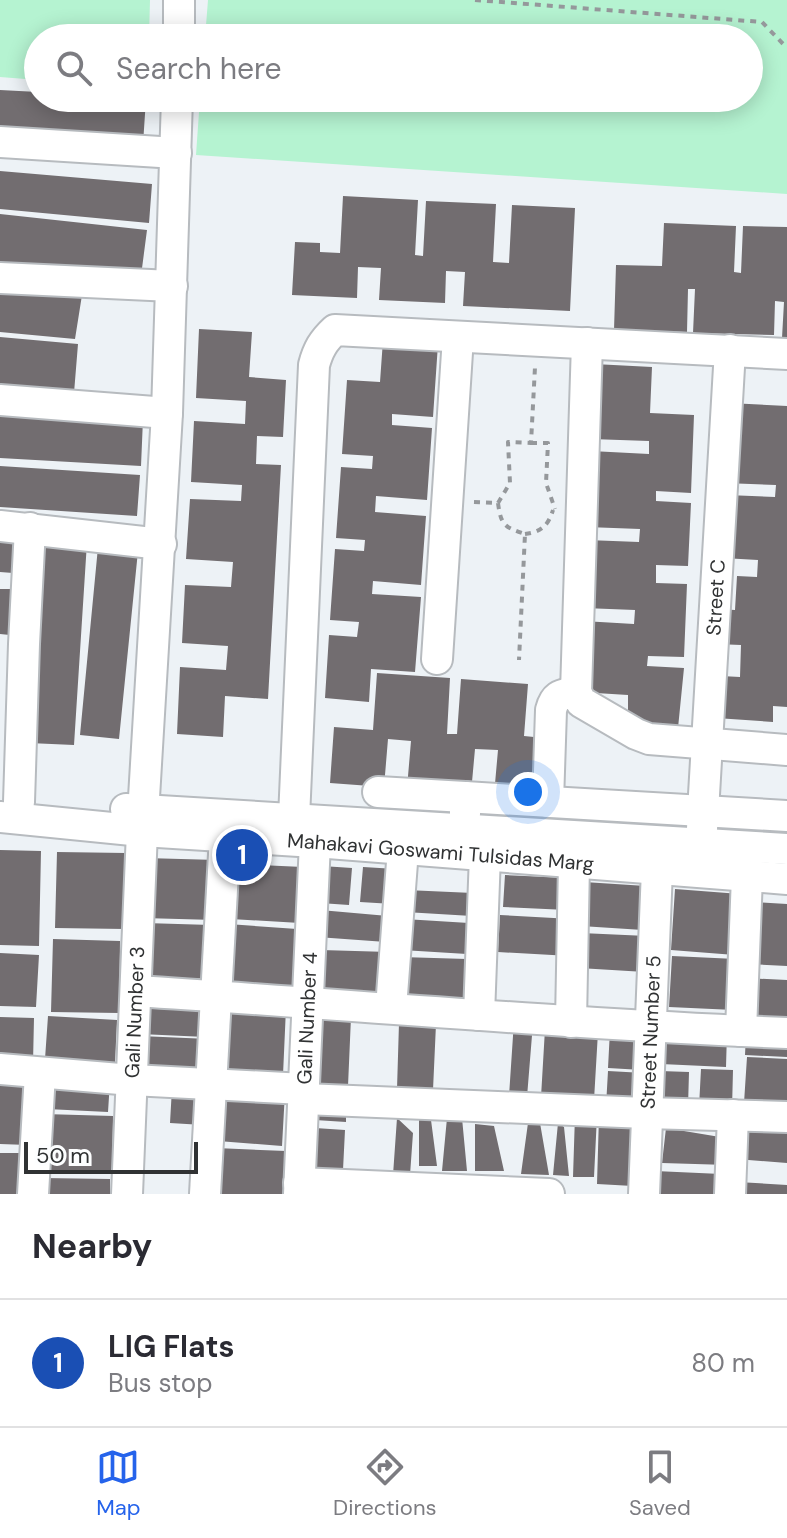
<!DOCTYPE html>
<html lang="en">
<head>
<meta charset="utf-8">
<style>
	:root { --surface:#fff; --page:#f7f7f7; --text:#2b2b33; --muted:#7c7c81; --line:#e1e1e2; --accent:#2563eb }
	body { margin:0; font-family:"DM Sans",sans-serif; background:var(--page); color:var(--text) }
	.scale { position:absolute; left:24px; bottom:20px; width:174px; box-sizing:border-box; padding-left:8px; border:4px solid #303233; border-top:0; font-size:22px; line-height:28px; white-space:nowrap; color:#303233; -webkit-text-stroke:6px #fdfeff; paint-order:stroke }
	.you { position:absolute; left:528px; top:792px; width:28px; height:28px; margin:-20px; border:6px solid #fff; border-radius:50%; background:#1a73e8; box-shadow:0 0 0 12px #1a73e833 }
	.badge { display:grid; place-items:center; width:52px; height:52px; border-radius:50%; background:var(--accent); color:#fff; font-size:26px; font-weight:700 }
	.pin { position:absolute; translate:-50% -50%; border:4px solid #fff; box-shadow:0 2px 8px #0006 }
	.list { margin:0; padding:0; list-style:none }
	h2 { display:flex; justify-content:space-between; align-items:center; height:104px; margin:0; padding:0 32px; font-size:34px }
	h2 small { font-size:26px; font-weight:400; color:var(--muted) }
	.list li { display:grid; grid-template-columns:52px 1fr auto; gap:24px; align-items:center; box-sizing:border-box; height:128px; padding:0 32px; border-top:2px solid var(--line) }
	.list b { display:block; font-size:30px; white-space:nowrap }
	.list p { margin:0; font-size:26px; white-space:nowrap; color:var(--muted) }
	.list em { font-size:26px; font-style:normal; color:var(--muted) }
	.icon { flex:none; width:44px; height:44px; fill:none; stroke:currentColor; stroke-width:2; stroke-linecap:round; stroke-linejoin:round }
	.map { position:relative; flex:none; width:787px; height:1194px; overflow:hidden }
	.search { position:absolute; background:var(--surface); box-shadow:0 4px 20px #0003; left:24px; right:24px; top:24px; height:88px; display:flex; align-items:center; gap:20px; box-sizing:border-box; padding:0 28px; border-radius:44px; color:var(--muted); font-size:30px }
	.sheet { height:232px; background:var(--surface) }
	nav { display:flex; justify-content:space-around; align-items:center; box-sizing:border-box; height:112px; border-top:2px solid var(--line); background:var(--surface); font-size:22px; color:var(--muted) }
	nav a { display:grid; justify-items:center; gap:4px }
	nav .on { color:var(--accent) }
	.map>svg:first-child { display:block }
	.green { fill:#b5f3d1 }
	.building { fill:#726d70 }
	.lines { fill:none; stroke-linecap:round; stroke-linejoin:round }
	.minor-casing { stroke:#b7bbbf; stroke-width:34 }
	.path { stroke:#95989b; stroke-width:4; stroke-dasharray:6 6; stroke-linecap:butt }
	.minor { stroke:#fff; stroke-width:30 }
	.labels { text-anchor:middle; stroke-width:8; stroke-linejoin:round; paint-order:stroke }
	.street-label { font-size:20px; fill:#303233; stroke:#fdfeff }
</style>
</head>
<body>
<div class="map">
<svg width="787" height="1194" viewBox="0 0 787 1194">
	<rect width="100%" height="100%" fill="#edf2f6"/>
	<!-- green -->
	<path class="green" d="M0,0H150L149,38H38V80L0,77Z
		M208,0H787V194L196,155L200,98H749V38H205Z"/>
	<!-- building -->
	<path class="building" d="M0,90L38,92V98L146,99L143,144L0,135Z
		M0,171L152,184L149,223L0,209Z
		M343,196L418,200L415,255L423,256L426,201L496,204L493,262L509,263L512,205L575,208L570,311L463,306L465,272L446,271L445,303L379,300L381,268L358,267L357,298L292,295L295,242L320,243V252L340,253Z
		M0,214L147,230L141,276L0,262Z
		M664,223L736,226L734,272L741,273L743,226L787,227V338H782L784,302L775,301L774,335L693,333L695,289H688L687,332L614,330L616,265L662,266Z
		M0,287L82,295L75,339L0,332Z
		M199,329L252,332L249,377L286,380L283,437L257,436L256,464L281,465L268,699L225,696L223,737L177,734L180,667L226,670L228,646L182,643L185,585L231,587L233,562L186,559L190,499L241,501L242,485L191,482L194,421L245,424L246,401L196,398Z
		M0,337L78,344L74,393L0,387Z
		M383,340L438,344L433,417L392,414V425L432,428L427,500L376,496L375,512L426,516L421,585L373,581L372,594L421,597L415,672L371,669L369,702L325,698L329,635L357,637L359,622L330,620L335,549L364,551L365,540L336,538L341,467L372,469L373,456L342,454L347,380L380,382Z
		M594,364L652,367L650,413L694,415L691,493L656,491V501L691,503L688,566L656,565V583L687,584L684,657L648,656L647,666L684,668L678,728L628,729V695L580,692L583,621L634,624L635,610L584,608L587,540L639,542L640,529L587,527L591,451L649,454V441L591,439Z
		M729,403L787,406V707L773,706V722L716,718L721,676L740,677L741,645L716,644L717,609L735,610L737,576L757,577L758,560L723,558L727,495L775,497L776,485L724,483Z
		M0,411L143,419L141,466L0,458Z
		M0,466L140,475L137,516L0,507Z
		M0,532H15L13,573L0,572Z
		M42,539L87,542L74,745L29,743Z
		M98,547L138,551L119,739L80,735Z
		M0,589H12L10,635L0,634Z
		M377,673L450,678L447,734H457L461,679L528,684L524,736L544,738L542,797L494,795L498,750L475,749L471,793L407,788L411,741L388,739L384,787L330,783L334,727L373,730Z
		M0,850L41,851L39,946L0,945Z
		M57,852L126,853L125,929L55,928Z
		M145,858L217,860L215,920L143,918Z
		M234,864L303,867L300,923L231,919Z
		M322,866L352,868L349,905L320,903Z
		M363,867L396,869L393,904L360,902Z
		M505,875L569,878L567,910L503,907Z
		M584,882L646,886L643,930L581,926Z
		M675,889L740,894L735,955L671,950Z
		M406,890L473,893L472,916L405,912Z
		M753,902L787,904V966L749,964Z
		M320,910L388,916L386,942L317,937Z
		M500,915L572,919L570,956L498,952Z
		M404,919L469,923L467,954L402,950Z
		M145,923L211,925L209,979L143,976Z
		M228,924L297,929L292,990L223,985Z
		M581,933L647,936L645,972L579,968Z
		M53,939L120,941L119,1013L51,1012Z
		M321,950L389,952L387,995L319,993Z
		M0,953L39,955L36,1007L0,1006Z
		M672,956L736,959L734,1010L669,1007Z
		M401,957L467,959L466,998L400,996Z
		M746,978L787,980V1021L743,1019Z
		M142,995L208,998L206,1037L140,1034Z
		M227,1005L286,1008L283,1075L224,1072Z
		M48,1016L117,1020L115,1063L45,1059Z
		M318,1016L351,1017L348,1086L315,1084Z
		M0,1017L34,1018L33,1063L0,1062Z
		M514,1021L533,1023L527,1097L509,1096Z
		M399,1023L436,1024L433,1090L397,1089Z
		M662,1028L727,1032L726,1067L661,1064Z
		M545,1029L598,1032L594,1100L541,1097Z
		M610,1030L644,1032L642,1070L608,1068Z
		M746,1034L787,1037V1057L745,1055Z
		M140,1036L209,1039L207,1077L138,1074Z
		M747,1057L787,1059V1105L744,1103Z
		M701,1069L733,1070L732,1109L699,1107Z
		M608,1071L644,1073L641,1109L606,1106Z
		M660,1071L689,1072L688,1107L659,1106Z
		M0,1077L30,1078L28,1145L0,1144Z
		M48,1078L110,1081L108,1112L47,1109Z
		M222,1087L285,1092L282,1146L218,1141Z
		M172,1088L205,1090L203,1125L170,1123Z
		M321,1111H346V1122L315,1120Z
		M44,1114L113,1116L112,1172L43,1171Z
		M575,1115L597,1116L594,1177H573Z
		M419,1116L431,1120L437,1166H419Z
		M599,1116L636,1118L633,1186L597,1184Z
		M397,1118L413,1133L410,1175H393Z
		M447,1118H462L467,1171H442Z
		M739,1119L787,1123V1163L736,1159Z
		M528,1123H540L549,1175L521,1174Z
		M558,1123L564,1127L569,1176L553,1175Z
		M475,1124L494,1126L504,1171H475Z
		M315,1128L345,1130L343,1170L313,1168Z
		M666,1128L720,1137L728,1165L662,1163Z
		M216,1148L286,1151L284,1194H214Z
		M0,1153H22L20,1194H0Z
		M655,1171L721,1174L720,1194H654Z
		M43,1178L110,1179V1194H42Z
		M738,1182L787,1185V1194H737Z"/>
	<g class="lines">
		<defs>
			<g id="minor">
				<path d="M179,38V0"/>
				<path d="M0,142L176,153"/>
				<path d="M0,278L172,286"/>
				<path d="M587,343L576,692L581,702L636,734L649,739L787,750"/>
				<path d="M0,400L167,413"/>
				<path d="M0,526L161,544"/>
				<path d="M437,659L458,337"/>
				<path d="M378,792L465,797V814"/>
				<path d="M465,797L787,816"/>
				<path d="M19,802L24,644L30,528"/>
				<path d="M548,802L551,710C555,694 562,695 576,692"/>
				<path d="M126,809L787,849"/>
				<path id="s1" d="M0,817L142,831L315,842L787,879"/>
				<path d="M294,818L314,365C318,350 323,341 335,330L787,354"/>
				<path id="s2" d="M700,863L730,350"/>
				<path d="M136,991C353,1005 570,1024 787,1033"/>
				<path d="M391,1008L403,849"/>
				<path d="M479,1015L485,855"/>
				<path d="M571,1022L574,863"/>
				<path d="M741,1031L747,876"/>
				<path d="M0,1069L132,1080L304,1089"/>
				<path d="M304,1099L646,1113L787,1117"/>
				<path d="M299,1183L549,1194"/>
				<path d="M33,1194L40,1073"/>
				<path id="s3" d="M127,1194L142,831L167,413L177,98"/>
				<path d="M205,1194L225,836"/>
				<path id="s4" d="M299,1194L315,842"/>
				<path id="s5" d="M644,1194L657,869"/>
				<path d="M730,1194L733,1115"/>
			</g>
		</defs>
		<!-- minor casing -->
		<use href="#minor" class="minor-casing"/>
		<!-- path -->
		<path class="path" d="M475,0L762,22L787,48
			M531,443H548L546,483L555,509
			M474,502L498,503L510,483L508,442L531,443L535,367
			M498,503C501,525 504,527 525,534L519,660
			M525,534C541,532 548,526 553,510"/>
		<!-- minor -->
		<use href="#minor" class="minor"/>
	</g>
	<g class="labels">
		<!-- street labels -->
		<g class="street-label">
			<text dy="7" stroke="none"><textPath href="#s2" startOffset="266">Street C</textPath></text>
			<text dy="7" stroke="none"><textPath href="#s1" startOffset="442">Mahakavi Goswami Tulsidas Marg</textPath></text>
			<text dy="7" stroke="none"><textPath href="#s3" startOffset="182">Gali Number 3</textPath></text>
			<text dy="7" stroke="none"><textPath href="#s4" startOffset="176">Gali Number 4</textPath></text>
			<text dy="7" stroke="none"><textPath href="#s5" startOffset="162">Street Number 5</textPath></text>
		</g>
	</g>
</svg>
<div class="scale">50 m</div>
<div class="you"></div>
<div class="pin badge" style="left:242px;top:855px;background:#1a4fb4">1</div>
<div class="search"><svg class="icon" aria-label="search" viewBox="0 0 24 24"><circle cx="10" cy="10" r="6"/><path d="M15 15l6 6"/></svg>Search here</div>
</div>
<section class="sheet">
<h2>Nearby<small></small></h2>
<ul class="list">
<li><span class="badge" style="background:#1a4fb4">1</span><div><b>LIG Flats</b><p>Bus stop</p></div><em>80 m</em></li>
</ul>
</section>
<nav>
<a class="on"><svg class="icon" aria-label="map" viewBox="0 0 24 24"><path d="M3 6l6-2 6 2 6-2v14l-6 2-6-2-6 2zM9 4v14M15 6v14"/></svg>Map</a>
<a><svg class="icon" aria-label="directions" viewBox="0 0 24 24"><path d="M12 3l9 9-9 9-9-9zM9 14v-3h6M13 9l2 2-2 2"/></svg>Directions</a>
<a><svg class="icon" aria-label="saved" viewBox="0 0 24 24"><path d="M7 4h10v16l-5-4-5 4z"/></svg>Saved</a>
</nav>
</body>
</html>
